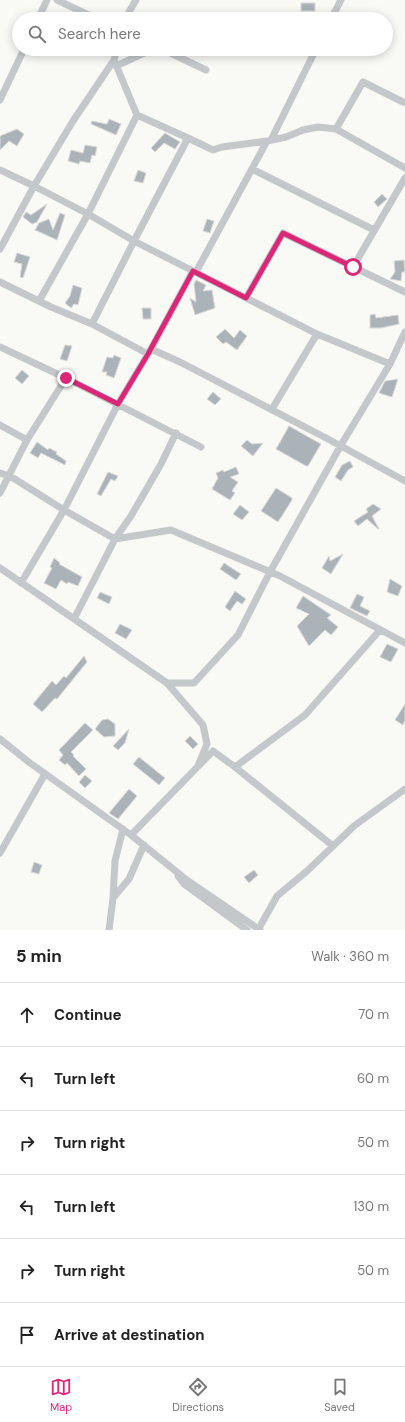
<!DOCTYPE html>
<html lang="en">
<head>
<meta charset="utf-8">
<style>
	:root { --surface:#fff; --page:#f2f2f2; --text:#222; --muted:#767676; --line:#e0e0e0; --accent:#db2777 }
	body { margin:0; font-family:"DM Sans",sans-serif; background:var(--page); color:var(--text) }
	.stop { position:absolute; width:12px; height:12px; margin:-9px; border:3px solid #db2777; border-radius:50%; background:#fff }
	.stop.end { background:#db2777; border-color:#fff; box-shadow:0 1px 4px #0008 }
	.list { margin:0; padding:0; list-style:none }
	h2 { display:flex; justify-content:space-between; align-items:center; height:52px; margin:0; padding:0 16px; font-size:17px }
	h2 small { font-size:13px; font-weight:400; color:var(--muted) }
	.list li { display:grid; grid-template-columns:26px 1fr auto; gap:12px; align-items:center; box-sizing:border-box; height:64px; padding:0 16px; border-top:1px solid var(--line) }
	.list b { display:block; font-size:15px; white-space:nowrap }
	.list em { font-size:13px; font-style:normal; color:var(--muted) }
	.icon { flex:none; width:22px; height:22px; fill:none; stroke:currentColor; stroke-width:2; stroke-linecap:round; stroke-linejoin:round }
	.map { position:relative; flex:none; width:405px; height:930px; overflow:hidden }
	.search { position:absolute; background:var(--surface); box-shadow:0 2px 10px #0003; left:12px; right:12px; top:12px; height:44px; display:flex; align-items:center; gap:10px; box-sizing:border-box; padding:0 14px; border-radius:22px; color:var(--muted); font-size:15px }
	.sheet { height:436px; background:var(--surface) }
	nav { display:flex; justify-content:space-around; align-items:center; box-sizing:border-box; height:56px; border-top:1px solid var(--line); background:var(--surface); font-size:11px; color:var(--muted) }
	nav a { display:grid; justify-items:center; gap:2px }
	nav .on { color:var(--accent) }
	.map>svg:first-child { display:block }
	.building { fill:#abb3b9; stroke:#dadad8 }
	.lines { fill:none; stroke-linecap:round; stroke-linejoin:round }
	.street { stroke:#c4c8cb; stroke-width:7 }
	.route { stroke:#db2777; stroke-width:5 }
</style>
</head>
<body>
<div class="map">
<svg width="405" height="930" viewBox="0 0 405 930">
	<rect width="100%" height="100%" fill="#f9f9f6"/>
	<!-- building -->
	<path class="building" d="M301,3H315V11H301Z
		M109,119L121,124L116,135L91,124L92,121L107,124Z
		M17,129L24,134L17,146L9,141L0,150V136Z
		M165,133L180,142L175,149L164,143L155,152L151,148Z
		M85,145L97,147L95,156L92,155L90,163L80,161L79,164L68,161L71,150L83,153Z
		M138,170L146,173L143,183L134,181Z
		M382,194L387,199L378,207L374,202Z
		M47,204L37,222L32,224L23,217L26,212L31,215Z
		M60,213L65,215L57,240L35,230L39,223L49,219L53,230Z
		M207,219L214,221L210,233L203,231Z
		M17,253L30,257L23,278L20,277L22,264L14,262Z
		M404,260L405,272H402L401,281L390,279L395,272L394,261Z
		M196,280L206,285L203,291L212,290L215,308L195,315L190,298L196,302L194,284Z
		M73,285L82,288L78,305L74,304L71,308L65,303L70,296Z
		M142,308H151V319H143Z
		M375,314L376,318L398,315L399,324L381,328H370V315Z
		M225,329L234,338L240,330L247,336L237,350L226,342L223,344L216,337Z
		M65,345L72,346L67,361L60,359Z
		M114,355L121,358L114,378L106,375L107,372H102L107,357L113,358Z
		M22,370L29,376L22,384L15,378Z
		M398,379L392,397L379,393L385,381Z
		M213,392L221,399L215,405L207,399Z
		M289,426L321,444L308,466H306L276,449L280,442H281H280Z
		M247,440L252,444L263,443L253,456L241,446Z
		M37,442L48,450L49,448L57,452L56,454L66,461L65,465L41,453L38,458L30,453Z
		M350,461L353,467L348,470L341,481L335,477L342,465Z
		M236,467L239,474L230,477L238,482L232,491L235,493L230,500L212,489L218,478L216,473L223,470L224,472Z
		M108,472L118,476L115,481L111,479L101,496L97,494Z
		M276,488L292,498V500L278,522L261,511Z
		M373,504L381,509L372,516L379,529H378L367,519L358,526L354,521L368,512L366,509Z
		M240,505L249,512L242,520L233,514Z
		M343,554L331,574L322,568L329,556L330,561Z
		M54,558L60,563L59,564L82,577L78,586L68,582L67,584L61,580L56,589L44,583L52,568L50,567Z
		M224,563L241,574L236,580L220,569Z
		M390,579L402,586L398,596L387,592Z
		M235,591L246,599L242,604L237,601L230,611L225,607Z
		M100,592L112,597L109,604L97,598Z
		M357,594L364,597L360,606L370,611L367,616L350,608Z
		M303,596L331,615L327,618L338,627L331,635L325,630L309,646L297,626L309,614L296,608Z
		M120,624L132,630L126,639L115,633Z
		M387,644L398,649L391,662L380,657Z
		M84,656L87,662L57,699L55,698L42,712L33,704L52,681L56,685L64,676L66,678Z
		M405,704V720L403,725L395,720Z
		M108,719L115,724V736L104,737L95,729L102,720Z
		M85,723L93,730L71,752L74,755L73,756L86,769L79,776L67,763L65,765L59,760L63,755L59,750Z
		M129,729L125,743L118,750L113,746Z
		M190,736L198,744L193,749L185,741Z
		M139,757L165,778L159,785L133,764Z
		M85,775L92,781L85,788L79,782Z
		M129,789L137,796L118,819L109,813Z
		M34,862L42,865L39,874L31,872Z
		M254,870L258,875L249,883L244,877Z"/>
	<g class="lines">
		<!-- street -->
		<path class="street" d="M57,0L97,19
			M38,19L47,0
			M125,19L136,0
			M331,19L341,0
			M162,49L206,70
			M114,60L137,115
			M116,66L153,49
			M0,100L24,49
			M403,102L363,82L336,129L405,168
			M271,140L316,49
			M252,169L374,230
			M0,170L34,186L0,249
			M353,267L405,178
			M193,271L317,334L272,409
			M196,272L267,141L286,137L303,130L318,127L336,129
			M0,282L51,307L92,324L148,354L151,349L180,362L328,439L405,481
			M246,298L283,233L405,292
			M39,301L88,214L34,186L73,121L114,60L117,49
			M92,324L134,241L88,214L137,115L188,138
			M317,334L390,364
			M0,347L66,378L201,447
			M151,349L193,271L134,241L188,138L213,150L222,147L267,141
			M0,425L27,440L0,493
			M27,440L66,378
			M0,473L10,476L64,510L115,539L171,530L280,576L405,643
			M0,568L167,683
			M21,583L64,510L118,404L148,354
			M74,619L115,539L131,516L161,464L176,433
			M0,739L30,763L131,835L188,881L260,930
			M198,766L207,744L203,725L167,683H194L238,635L270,572L341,445L390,364L405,332
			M235,767L333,846
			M131,835L213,751L235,767L305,715L380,630
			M0,853L45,774
			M178,876L184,884L247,930
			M113,898L115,861L123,829
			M109,930L113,898L129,879L144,845
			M258,930L277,896L307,871L354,826L405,789"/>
	</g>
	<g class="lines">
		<!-- route -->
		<path class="route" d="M66,378L118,404L148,354L193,271L246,298L283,233L353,267"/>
	</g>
</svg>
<div class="stop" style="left:353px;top:267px"></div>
<div class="stop end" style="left:66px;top:378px"></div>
<div class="search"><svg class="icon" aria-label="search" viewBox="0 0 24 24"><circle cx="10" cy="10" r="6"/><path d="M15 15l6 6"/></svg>Search here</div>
</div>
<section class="sheet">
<h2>5 min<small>Walk · 360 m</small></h2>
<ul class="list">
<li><svg class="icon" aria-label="ahead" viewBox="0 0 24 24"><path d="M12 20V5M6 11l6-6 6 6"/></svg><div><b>Continue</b></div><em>70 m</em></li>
<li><svg class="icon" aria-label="left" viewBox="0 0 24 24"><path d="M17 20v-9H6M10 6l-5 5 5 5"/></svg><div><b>Turn left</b></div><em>60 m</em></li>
<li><svg class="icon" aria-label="right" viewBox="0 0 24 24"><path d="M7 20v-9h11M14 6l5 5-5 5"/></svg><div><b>Turn right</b></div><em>50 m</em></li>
<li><svg class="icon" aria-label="left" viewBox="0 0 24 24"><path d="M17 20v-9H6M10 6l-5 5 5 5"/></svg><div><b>Turn left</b></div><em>130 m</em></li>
<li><svg class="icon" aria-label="right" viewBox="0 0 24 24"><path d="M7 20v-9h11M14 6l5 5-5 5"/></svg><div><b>Turn right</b></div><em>50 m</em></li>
<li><svg class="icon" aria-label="arrive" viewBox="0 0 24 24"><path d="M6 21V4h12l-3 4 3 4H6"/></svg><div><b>Arrive at destination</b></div></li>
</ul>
</section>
<nav>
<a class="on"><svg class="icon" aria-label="map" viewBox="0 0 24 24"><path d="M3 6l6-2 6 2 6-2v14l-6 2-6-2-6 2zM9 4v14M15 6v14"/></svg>Map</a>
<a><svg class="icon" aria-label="directions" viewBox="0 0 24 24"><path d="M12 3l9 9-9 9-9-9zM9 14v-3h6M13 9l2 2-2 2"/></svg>Directions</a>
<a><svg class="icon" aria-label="saved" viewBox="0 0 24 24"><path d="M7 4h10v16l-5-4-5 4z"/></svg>Saved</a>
</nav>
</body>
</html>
